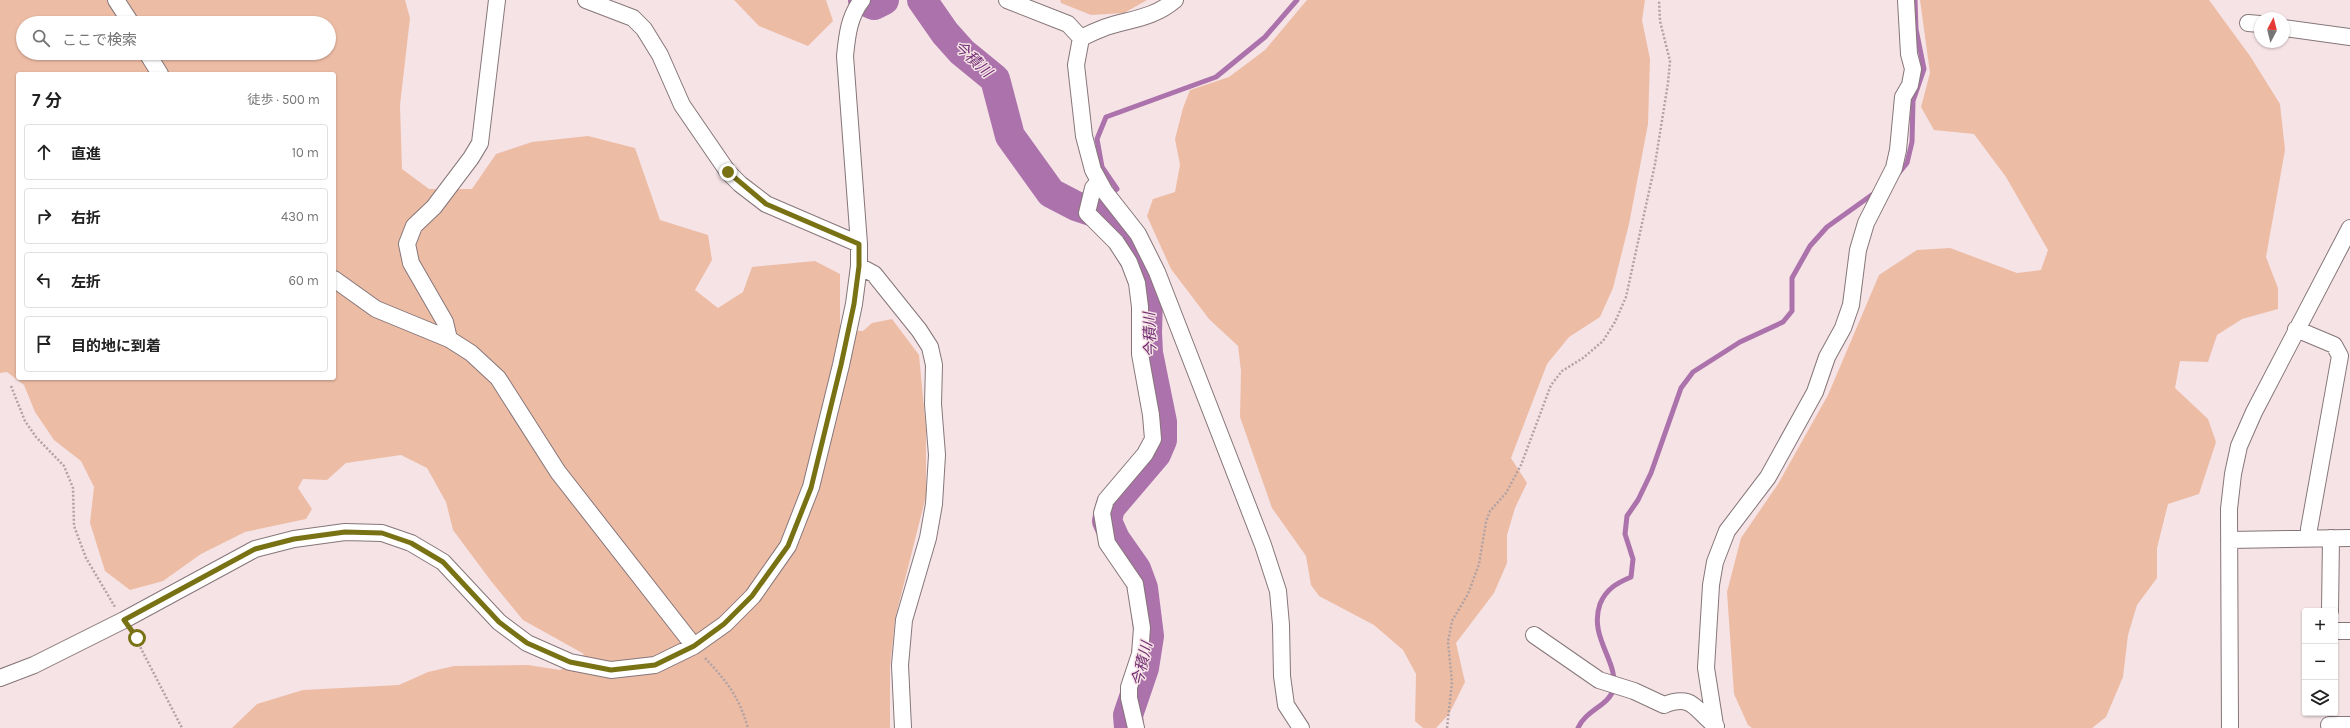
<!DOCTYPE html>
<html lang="ja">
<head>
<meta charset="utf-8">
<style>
	:root { --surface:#fff; --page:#f6f6f6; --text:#222; --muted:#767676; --line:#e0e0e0 }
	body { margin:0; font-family:Karla,"Noto Sans JP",sans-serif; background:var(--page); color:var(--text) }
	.controls { position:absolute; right:12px; bottom:12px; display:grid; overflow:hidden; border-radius:4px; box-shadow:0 1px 3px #0004 }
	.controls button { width:36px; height:36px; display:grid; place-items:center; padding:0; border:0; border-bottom:1px solid var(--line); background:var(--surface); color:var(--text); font:20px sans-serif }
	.compass { position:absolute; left:2254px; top:12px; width:36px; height:36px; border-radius:50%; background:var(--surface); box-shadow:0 1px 3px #0004; rotate:7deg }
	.stop { position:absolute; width:12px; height:12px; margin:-9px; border:3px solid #787214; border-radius:50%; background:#fff }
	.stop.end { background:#787214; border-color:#fff; box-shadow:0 1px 4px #0008 }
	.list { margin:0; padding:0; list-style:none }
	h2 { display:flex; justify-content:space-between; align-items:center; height:52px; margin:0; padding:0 16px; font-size:17px }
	h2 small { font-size:13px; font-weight:400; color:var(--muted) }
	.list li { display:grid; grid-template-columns:26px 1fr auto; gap:12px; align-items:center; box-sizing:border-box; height:56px; margin:0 8px 8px; padding:0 8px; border:1px solid var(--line); border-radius:4px }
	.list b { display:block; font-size:15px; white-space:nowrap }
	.list em { font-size:13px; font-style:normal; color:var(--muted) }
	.icon { flex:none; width:22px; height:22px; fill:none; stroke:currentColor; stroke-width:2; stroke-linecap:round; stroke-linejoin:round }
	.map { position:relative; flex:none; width:2350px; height:728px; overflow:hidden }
	.search { position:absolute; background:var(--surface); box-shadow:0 1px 3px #0004; left:16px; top:16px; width:320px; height:44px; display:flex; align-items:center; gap:10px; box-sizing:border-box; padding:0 14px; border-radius:22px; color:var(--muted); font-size:15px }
	.panel { position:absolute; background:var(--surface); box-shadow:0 1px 3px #0004; left:16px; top:72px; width:320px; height:308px; border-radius:4px }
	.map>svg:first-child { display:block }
	.green { fill:#edbca5; fill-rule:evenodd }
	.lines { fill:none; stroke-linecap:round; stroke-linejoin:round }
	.stream { stroke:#ac72ab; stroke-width:5 }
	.river { stroke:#ac72ab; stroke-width:30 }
	.street-casing { stroke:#867679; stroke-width:18 }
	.path { stroke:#b1a2a4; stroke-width:2.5; stroke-dasharray:2 2; stroke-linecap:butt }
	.street { stroke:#fff; stroke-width:16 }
	.route { stroke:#787214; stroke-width:5 }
	.labels { text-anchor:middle; stroke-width:3; stroke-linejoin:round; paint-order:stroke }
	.water-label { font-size:15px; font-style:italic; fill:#702a71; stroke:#f5e3e6 }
</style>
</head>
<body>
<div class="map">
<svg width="2350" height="728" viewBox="0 0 2350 728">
	<rect width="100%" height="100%" fill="#f5e3e6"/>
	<!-- green -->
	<path class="green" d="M0,0H405L410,18L400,105L402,169L429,189H472L496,154L532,142L588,136L635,148L660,220L708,235L712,260L695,290L718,308L743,292L752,267L815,261L840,274V330L863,331L872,323L892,319L919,355L926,429V496L895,619L890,667V728H232L257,704L303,690L399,685L428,672L454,666L528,665L560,670L584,654L523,620L491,581L453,530L446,502L427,468L401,455L346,463L327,480L303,479L298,488L312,509L306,519L245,532L201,554L163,581L130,590L105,571L90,523L94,487L81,461L54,440L35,412L24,385L7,372L0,373ZM23,23H329V53H23ZM18,74H334V378H18Z
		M734,0H826L833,21L808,46L759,26Z
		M1060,0H1147L1124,13L1091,15L1061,3Z
		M1307,0H1645L1642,20L1650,59L1648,124L1629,224L1613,288L1600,317L1569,337L1547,364L1511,458L1527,483L1515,508L1507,535V563L1494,593L1456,643L1465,682L1449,714L1436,728H1423L1415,721L1416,674L1403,650L1374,625L1319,596L1311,585L1306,556L1272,508L1240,417L1241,371L1238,346L1209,319L1171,269L1147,216L1153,199L1175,192L1180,165L1175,139L1183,108L1190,90L1229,77L1265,50Z
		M1920,0H2209L2250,56L2280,104L2285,150L2266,257L2278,288V309L2242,319L2217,335L2208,362L2180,361L2175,388L2208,419L2216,442L2199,494L2168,504L2157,548V578L2137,605L2128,635L2123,677L2106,717L2092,728H1752L1748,725L1734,694L1727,592L1741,538L1778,484L1828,395L1879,275L1917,250L1950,248L2017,273L2041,270L2048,250L2006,177L1974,134L1934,130L1921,107L1930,73Z"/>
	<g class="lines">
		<!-- stream -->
		<path class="stream" d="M1898,174L1907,163L1912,142L1913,101L1924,69L1916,29L1915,0
			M1100,214L1098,203L1117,189L1102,167L1097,139L1106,117L1216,77L1265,37L1297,0
			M1578,728C1585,711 1609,705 1613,690C1620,662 1588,638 1600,604C1606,589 1617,583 1631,577L1633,559L1625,534L1627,516L1638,500L1651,473L1681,388L1693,372L1740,342L1783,322L1792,311V278L1810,246L1827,227L1876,192"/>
		<!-- river -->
		<path class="river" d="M863,0L874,5L884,0
			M922,0L945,33L962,52L995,79L1010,136L1051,193L1076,206L1100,214L1120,234L1141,271L1148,297L1147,333L1148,353L1162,422V440L1156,454L1110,508L1107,521L1115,539L1136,569L1143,588L1149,636L1144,668L1128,715L1129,728"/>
		<defs>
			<path id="street" d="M116,0L131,23
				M586,0L633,18L644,29L660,55L682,105L728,172L740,184L766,204L859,244
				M1007,0L1068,24L1081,38
				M2248,23L2260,24
				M2284,28L2350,37
				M1081,38L1076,65L1084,136L1093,170L1105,192L1138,234L1157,272L1263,545L1278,591L1281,625L1282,676L1286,705L1301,728
				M1081,38C1089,34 1098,30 1106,27C1131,19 1154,18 1175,0
				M147,53L160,74
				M1099,181L1093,188L1087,213L1116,242L1129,262L1137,283L1140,307V354L1151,415L1153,439L1145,454L1106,500L1102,513L1107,543L1135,584L1142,628L1140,654L1129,687V698L1136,728
				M859,266L874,274L919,330L930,347L934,365L933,404L937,455L934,504L928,538L904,620L900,665L903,728
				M334,279L376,309L449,339L471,353L498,378L558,472L694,646
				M2296,329L2334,345L2340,356L2309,529V539
				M449,339L445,322L411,263L407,244L414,226L434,207L471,158L480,143L497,0
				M2229,540L2350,538
				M2330,611L2331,538
				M2335,631H2350
				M1534,635L1599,680L1634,691L1664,705C1694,693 1695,711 1716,726
				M0,678L34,665L124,620L255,549L294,539L345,532L382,533L411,543L443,562L499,622L527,643L570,662L611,670L655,665L694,646L725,624L753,596L788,546L811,487L841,365L854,304L859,266V244L845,56C847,36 849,16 862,0
				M1715,725L1706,668L1711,585L1715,562L1727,531L1768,477L1815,392L1827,357L1843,328L1851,305L1858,250L1866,223L1894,168L1898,150L1903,97L1910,85L1913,69L1909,54L1906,0
				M2329,725H2350
				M2230,728L2229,509L2233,474L2239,446L2254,412L2350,228"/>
		</defs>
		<!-- street casing -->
		<use href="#street" class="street-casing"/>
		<!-- path -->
		<path class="path" d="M11,386L25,421L36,437L64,466L73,488L74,526L86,558L115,607
			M133,633L182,728
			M705,658C728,683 738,695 748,728
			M1447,728L1452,682L1448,642L1452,621L1468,594L1479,564L1486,522L1490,511L1506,493L1521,465L1551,385L1562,371L1583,358L1603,341L1615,322L1626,297L1655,164L1668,83L1670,61L1660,21L1659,0"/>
		<!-- street -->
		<use href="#street" class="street"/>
	</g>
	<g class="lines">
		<!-- route -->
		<path class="route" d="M137,638L124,620L255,549L294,539L345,532L382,533L411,543L443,562L499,622L527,643L570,662L611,670L655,665L694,646L724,624L752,596L788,546L811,488L841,365L854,304L859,266V244L766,204L728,172"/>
	</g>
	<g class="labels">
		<!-- water labels -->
		<g class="water-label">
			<text transform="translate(973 59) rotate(43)" y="5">今積川</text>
			<text transform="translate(1150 335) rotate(-92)" y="5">今積川</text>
			<text transform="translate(1142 664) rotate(-77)" y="5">今積川</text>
		</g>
	</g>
</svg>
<div class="controls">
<button>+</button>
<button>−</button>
<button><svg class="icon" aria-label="layers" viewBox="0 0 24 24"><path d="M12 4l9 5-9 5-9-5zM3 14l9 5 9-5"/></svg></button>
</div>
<svg class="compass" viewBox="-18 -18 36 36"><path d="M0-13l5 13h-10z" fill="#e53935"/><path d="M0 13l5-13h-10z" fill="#767676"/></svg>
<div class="stop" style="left:137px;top:638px"></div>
<div class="stop end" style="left:728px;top:172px"></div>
<div class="search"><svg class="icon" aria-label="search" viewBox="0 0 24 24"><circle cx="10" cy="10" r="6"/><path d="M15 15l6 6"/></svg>ここで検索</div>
<section class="panel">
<h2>7 分<small>徒歩 · 500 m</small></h2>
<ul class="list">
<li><svg class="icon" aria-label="ahead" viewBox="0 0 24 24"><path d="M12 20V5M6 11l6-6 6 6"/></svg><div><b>直進</b></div><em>10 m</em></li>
<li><svg class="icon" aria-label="right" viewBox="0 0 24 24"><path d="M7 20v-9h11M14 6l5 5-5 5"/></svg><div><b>右折</b></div><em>430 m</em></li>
<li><svg class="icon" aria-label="left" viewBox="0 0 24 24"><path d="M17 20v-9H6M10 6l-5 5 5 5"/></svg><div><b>左折</b></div><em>60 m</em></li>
<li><svg class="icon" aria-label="arrive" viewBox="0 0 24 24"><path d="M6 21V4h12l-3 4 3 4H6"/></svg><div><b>目的地に到着</b></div></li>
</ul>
</section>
</div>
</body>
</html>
